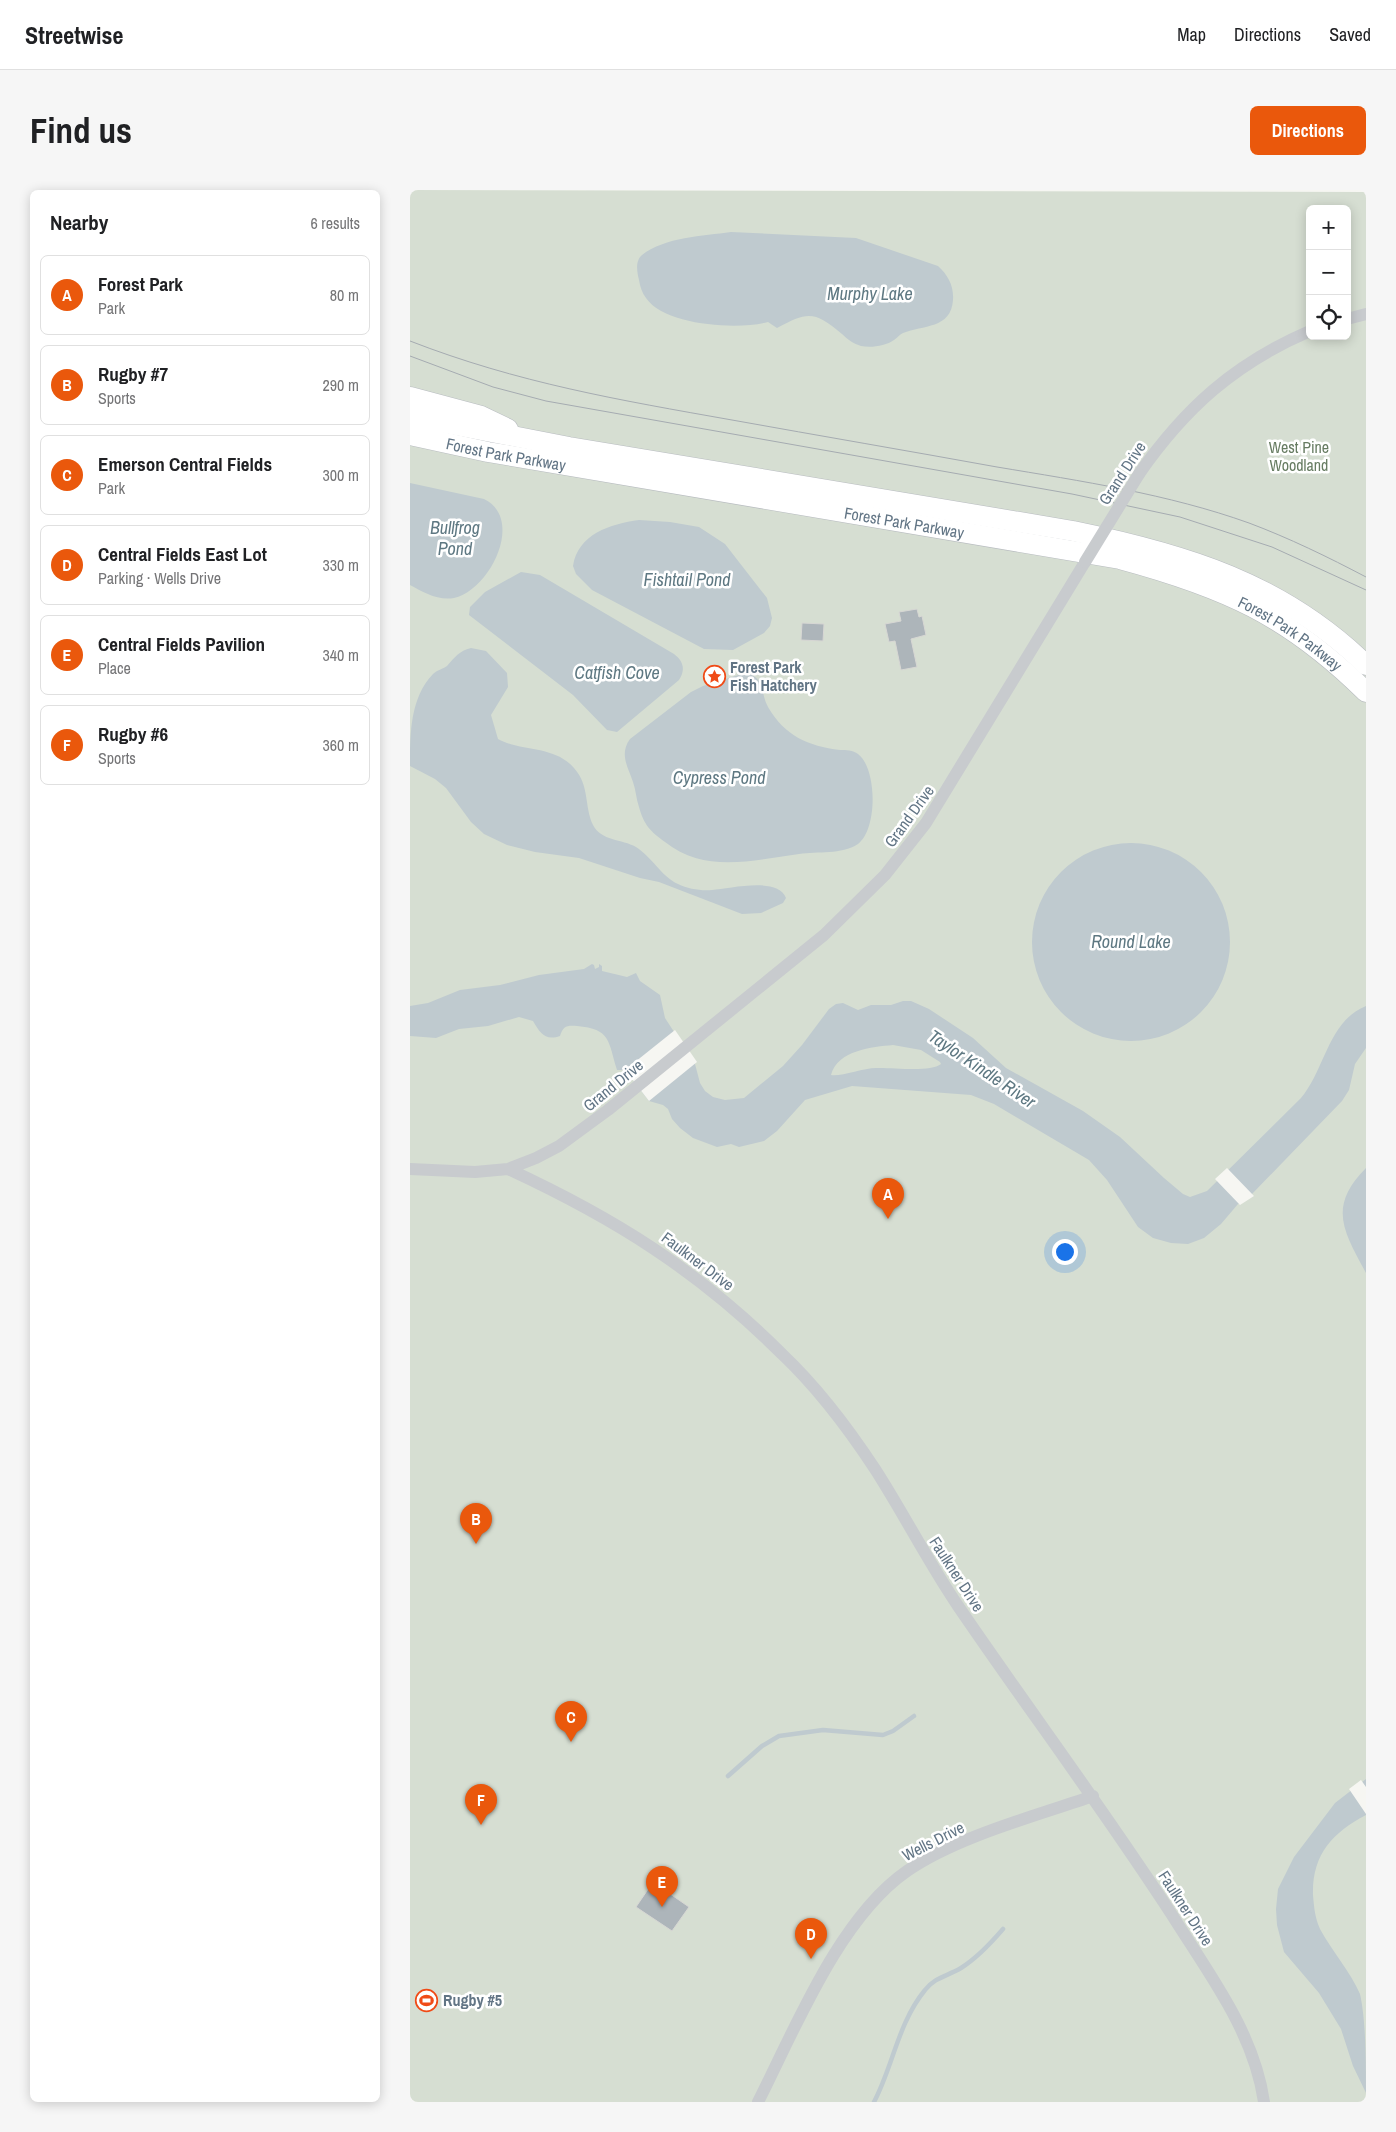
<!DOCTYPE html>
<html lang="en">
<head>
<meta charset="utf-8">
<style>
	:root { --surface:#fff; --page:#f6f6f6; --text:#202124; --muted:#757577; --line:#e0e0e0; --accent:#ea580c }
	body { margin:0; font-family:"Archivo Narrow",sans-serif; background:var(--page); color:var(--text) }
	.controls { position:absolute; right:15px; top:15px; display:grid; overflow:hidden; border-radius:8px; box-shadow:0 2px 12px #0003 }
	.controls button { width:45px; height:45px; display:grid; place-items:center; padding:0; border:0; border-bottom:1px solid var(--line); background:var(--surface); color:var(--text); font:25px sans-serif }
	.you { position:absolute; left:654px; top:1061px; width:18px; height:18px; margin:-12px; border:4px solid #fff; border-radius:50%; background:#1a73e8; box-shadow:0 0 0 8px #1a73e833 }
	.badge { display:grid; place-items:center; width:32px; height:32px; border-radius:50%; background:var(--accent); color:#fff; font-size:16px; font-weight:700 }
	.pin { position:absolute; translate:-50% -41px; filter:drop-shadow(0 1px 2px #0008) }
	.pin::after { content:''; position:absolute; top:26px; width:18px; height:15px; background:inherit; clip-path:polygon(0 0,100% 0,50% 100%) }
	.list { margin:0; padding:0; list-style:none }
	h2 { display:flex; justify-content:space-between; align-items:center; height:65px; margin:0; padding:0 20px; font-size:21px }
	h2 small { font-size:16px; font-weight:400; color:var(--muted) }
	.list li { display:grid; grid-template-columns:32px 1fr auto; gap:15px; align-items:center; box-sizing:border-box; height:80px; margin:0 10px 10px; padding:0 10px; border:1px solid var(--line); border-radius:8px }
	.list b { display:block; font-size:19px; white-space:nowrap }
	.list p { margin:0; font-size:16px; white-space:nowrap; color:var(--muted) }
	.list em { font-size:16px; font-style:normal; color:var(--muted) }
	.icon { flex:none; width:28px; height:28px; fill:none; stroke:currentColor; stroke-width:2; stroke-linecap:round; stroke-linejoin:round }
	.map { position:relative; flex:none; width:956px; height:1912px; overflow:hidden; border-radius:8px }
	header { display:flex; align-items:center; gap:30px; box-sizing:border-box; height:70px; padding:0 25px; background:var(--surface); border-bottom:1px solid var(--line) }
	header strong { font-size:24px }
	nav { display:flex; gap:28px; margin-inline-start:auto; font-size:18px }
	.intro { display:flex; align-items:center; justify-content:space-between; box-sizing:border-box; height:120px; padding:0 30px }
	h1 { margin:0; font-size:35px }
	.button { padding:12px 22px; border-radius:8px; background:var(--accent); color:#fff; font-size:18px; font-weight:700 }
	main { display:flex; gap:30px; padding:0 30px }
	aside { flex:1; background:var(--surface); border-radius:8px; box-shadow:0 2px 12px #0003 }
	.map>svg:first-child { display:block }
	.green { fill:#d6ded2; fill-rule:evenodd }
	.water { fill:#bfcacf; fill-rule:evenodd }
	.pier { fill:#f6f6f2 }
	.lines { fill:none; stroke-linecap:round; stroke-linejoin:round }
	.stream { stroke:#bfcacf; stroke-width:4.5 }
	.building { fill:#adb5ba; stroke:#d7d7d4 }
	.primary-casing { stroke:#b8bcc0; stroke-width:21 }
	.minor { stroke:#c8cbce; stroke-width:12 }
	.primary { stroke:#fff; stroke-width:20 }
	.tram { stroke:#a5abb1; stroke-width:1 }
	.minor-bridge { stroke:#c8cbce; stroke-width:12 }
	.labels { text-anchor:middle; stroke-width:5; stroke-linejoin:round; paint-order:stroke }
	.park-label { font-size:16px; fill:#677c62; stroke:#fff }
	.street-label { font-size:16px; fill:#627585; stroke:#fff }
	.poi-label { font-size:16px; font-weight:bold; fill:#627585; stroke:#fff; text-anchor:start }
	.water-label { font-size:18px; font-style:italic; fill:#5e7882; stroke:#fff }
</style>
</head>
<body>
<header>
<strong>Streetwise</strong>
<nav><a>Map</a><a>Directions</a><a>Saved</a></nav>
</header>
<div class="intro"><h1>Find us</h1><a class="button">Directions</a></div>
<main>
<aside>
<h2>Nearby<small>6 results</small></h2>
<ul class="list">
<li><span class="badge">A</span><div><b>Forest Park</b><p>Park</p></div><em>80 m</em></li>
<li><span class="badge">B</span><div><b>Rugby #7</b><p>Sports</p></div><em>290 m</em></li>
<li><span class="badge">C</span><div><b>Emerson Central Fields</b><p>Park</p></div><em>300 m</em></li>
<li><span class="badge">D</span><div><b>Central Fields East Lot</b><p>Parking · Wells Drive</p></div><em>330 m</em></li>
<li><span class="badge">E</span><div><b>Central Fields Pavilion</b><p>Place</p></div><em>340 m</em></li>
<li><span class="badge">F</span><div><b>Rugby #6</b><p>Sports</p></div><em>360 m</em></li>
</ul>
</aside>
<div class="map">
<svg width="956" height="1912" viewBox="0 0 956 1912">
	<rect width="100%" height="100%" fill="#f6f6f2"/>
	<!-- green -->
	<path class="green" d="M0,0L956,2V1912H0ZM900,19H937V146H900Z"/>
	<!-- water -->
	<path class="water" d="M321,42L446,48L528,76C538,85 544,96 543,110C541,139 513,135 493,143C489,145 488,147 484,150C476,156 461,158 451,156C444,154 437,149 432,144C405,121 398,121 367,138L358,132C329,140 255,136 236,108C232,103 230,96 229,90C227,82 225,71 232,65C255,47 293,46 321,42Z
		M0,293L74,309C115,329 80,400 44,408C28,411 13,402 0,395Z
		M229,330L260,332L289,337L315,354L357,408L362,428L360,436L354,443L323,460L294,459L182,400L166,384L163,376C168,344 200,334 229,330Z
		M111,382L130,385L264,464C273,471 276,479 269,490L207,542L197,540L163,505L59,425L60,417L75,402Z
		M61,458L76,461L97,483L98,497L81,525L88,549C112,562 144,555 164,578C180,596 174,616 183,635C191,651 212,649 226,657C242,667 251,686 268,694C278,699 291,701 302,700C319,699 368,686 376,708L373,713L351,723L332,724L249,692L230,688L169,668L125,662L97,655L74,644L61,632L36,598L25,589L0,576C0,544 0,508 23,484C27,480 33,479 37,476C45,467 49,461 61,458Z
		M335,483C356,487 350,503 358,517C375,546 398,556 430,560C436,560 443,560 448,564C467,578 468,639 448,654C431,665 408,661 389,664C343,670 295,684 255,652C240,641 234,635 229,617C226,609 226,600 223,592C218,577 209,564 220,549L281,502L293,496Z
		M622 752a99 99 0 1 1 198 0a99 99 0 1 1-198 0Z
		M182,774L184,775L185,779L189,777V774L192,776V781L217,787L226,783L230,791L250,805L255,828L285,874L290,893L295,901L303,907L315,910L334,908L373,876L392,855L419,819L426,814L433,813L448,820L461,815H481L493,811H501L519,819L563,848L596,878L673,921L710,947L754,988L773,1004L780,1007L797,1001L891,908C915,880 918,831 956,816V858L945,874L939,900L932,911L842,1004L828,1014L811,1034L794,1048L778,1054L761,1053L743,1048L728,1037L697,990L679,970L584,914L561,905L442,896L395,910L367,941L354,951L329,957L321,954L307,957L283,948L270,938L262,929L258,919L253,915L239,911L215,880H207C198,851 201,839 167,836C157,835 153,836 150,846C135,851 130,843 123,831L109,827L78,836L49,839L26,848L0,846V816L18,813L50,800L90,795L129,785L174,779ZM483,855L511,860L530,872L531,874C520,883 480,877 466,878C453,878 430,887 421,885C428,860 462,857 483,855Z
		M956,978V1083C934,1042 917,1017 956,978Z
		M956,1589V1625C922,1643 902,1665 903,1705C904,1717 905,1728 910,1739C922,1761 940,1781 950,1804C956,1831 956,1874 956,1903L943,1876L931,1839L909,1803L874,1762L867,1735L866,1719L868,1699L884,1667L925,1613Z"/>
	<!-- pier -->
	<path class="pier" d="M265,840L287,872L239,911L215,880Z
		M817,978L844,1006L830,1015L805,989Z
		M951,1590L956,1597V1624L939,1599Z"/>
	<g class="lines">
		<!-- stream -->
		<path class="stream" d="M318,1586L352,1556L369,1546L413,1540L473,1545L483,1541L504,1526
			M464,1912C483,1876 488,1833 515,1800C525,1787 538,1786 551,1778C567,1768 581,1753 593,1739"/>
	</g>
	<!-- building -->
	<path class="building" d="M507,419L509,427L512,426L516,445L501,449L507,477L491,480L485,451L479,452L475,434L491,431L489,422Z
		M392,433L414,434L413,451L391,450Z
		M243,1692L279,1717L262,1741L226,1717Z"/>
	<g class="lines">
		<defs>
			<g id="primary">
				<path d="M0,207L71,226L98,239"/>
				<path d="M0,226L159,257L663,341C775,364 872,393 956,475"/>
				<path id="s1" d="M0,245L78,262L710,369C814,397 878,425 956,502"/>
			</g>
		</defs>
		<!-- primary casing -->
		<use href="#primary" class="primary-casing"/>
		<!-- minor -->
		<path class="minor" d="M937,129L956,124
			M729,284C775,218 825,173 900,141
			M0,979L65,982L98,979L126,968L149,956L198,920L414,745L475,685L516,633L675,372
			M98,979C204,1028 289,1081 372,1164C408,1198 438,1238 465,1279C494,1324 518,1372 548,1416C619,1520 694,1620 762,1725C799,1784 844,1842 854,1912
			M348,1912C385,1839 429,1728 497,1681C546,1647 625,1626 683,1606"/>
		<!-- primary -->
		<use href="#primary" class="primary"/>
		<!-- tram -->
		<path class="tram" d="M0,151C108,193 209,210 322,230C411,246 499,261 587,277C671,291 758,304 839,333C879,348 918,367 956,387
			M0,166L83,197L136,211L662,304L770,327L862,357L956,400"/>
		<!-- minor-bridge -->
		<path class="minor-bridge" d="M675,372L729,284"/>
	</g>
	<!-- icons -->
	<defs>
		<symbol id="sight-ring" viewBox="-11 -11 22 22"><circle r="9.5" fill="#fff" stroke="#f04b17" stroke-width="1.5"/><path d="M0-6L1.8-2.2L6-1.7L2.9 1.2L3.7 5.4L0 3.3L-3.7 5.4L-2.9 1.2L-6-1.7L-1.8-2.2Z" fill="#f04b17"/></symbol>
		<symbol id="stadium-ring" viewBox="-11 -11 22 22"><circle r="9.5" fill="#fff" stroke="#f04b17" stroke-width="1.5"/><path d="M0-5a6.5 5 0 1 0 0 10a6.5 5 0 1 0 0-10ZM-3.5-1.8h7v3.6h-7Z" fill="#f04b17"/></symbol>
	</defs>
	<g fill-rule="evenodd">
		<use href="#sight-ring" x="292" y="474" width="25" height="25"/>
		<use href="#stadium-ring" x="4" y="1798" width="25" height="25"/>
	</g>
	<g class="labels">
		<!-- park labels -->
		<g class="park-label">
			<text x="889" y="263">West Pine<tspan x="889" dy="18">Woodland</tspan></text>
		</g>
		<!-- street labels -->
		<g class="street-label">
			<text dy="6" stroke="none"><textPath href="#s1" startOffset="98">Forest Park Parkway</textPath></text>
			<text transform="translate(712 283) rotate(-57)" y="6">Grand Drive</text>
			<text dy="6" stroke="none"><textPath href="#s1" startOffset="502">Forest Park Parkway</textPath></text>
			<text dy="6" stroke="none"><textPath href="#s1" startOffset="908">Forest Park Parkway</textPath></text>
			<text transform="translate(499 626) rotate(-54)" y="6">Grand Drive</text>
			<text transform="translate(203 895) rotate(-39)" y="6">Grand Drive</text>
			<text transform="translate(288 1071) rotate(37)" y="6">Faulkner Drive</text>
			<text transform="translate(547 1384) rotate(57)" y="6">Faulkner Drive</text>
			<text transform="translate(523 1651) rotate(-27)" y="6">Wells Drive</text>
			<text transform="translate(776 1718) rotate(57)" y="6">Faulkner Drive</text>
		</g>
		<!-- poi labels -->
		<g class="poi-label">
			<text x="320" y="483">Forest Park<tspan x="320" dy="18">Fish Hatchery</tspan></text>
			<text x="33" y="1816">Rugby #5</text>
		</g>
		<!-- water labels -->
		<g class="water-label">
			<text x="460" y="110">Murphy Lake</text>
			<text x="45" y="344">Bullfrog<tspan x="45" dy="21">Pond</tspan></text>
			<text x="277" y="396">Fishtail Pond</text>
			<text x="207" y="489">Catfish Cove</text>
			<text x="309" y="594">Cypress Pond</text>
			<text x="721" y="758">Round Lake</text>
			<text transform="translate(572 879) rotate(34)" y="6">Taylor Kindle River</text>
		</g>
	</g>
</svg>
<div class="controls">
<button>+</button>
<button>−</button>
<button><svg class="icon" aria-label="locate" viewBox="0 0 24 24"><circle cx="12" cy="12" r="6"/><path d="M12 2v4M12 18v4M2 12h4M18 12h4"/></svg></button>
</div>
<div class="you"></div>
<div class="pin badge" style="left:478px;top:1029px">A</div>
<div class="pin badge" style="left:66px;top:1354px">B</div>
<div class="pin badge" style="left:161px;top:1552px">C</div>
<div class="pin badge" style="left:401px;top:1769px">D</div>
<div class="pin badge" style="left:252px;top:1717px">E</div>
<div class="pin badge" style="left:71px;top:1635px">F</div>
</div>
</main>
</body>
</html>
